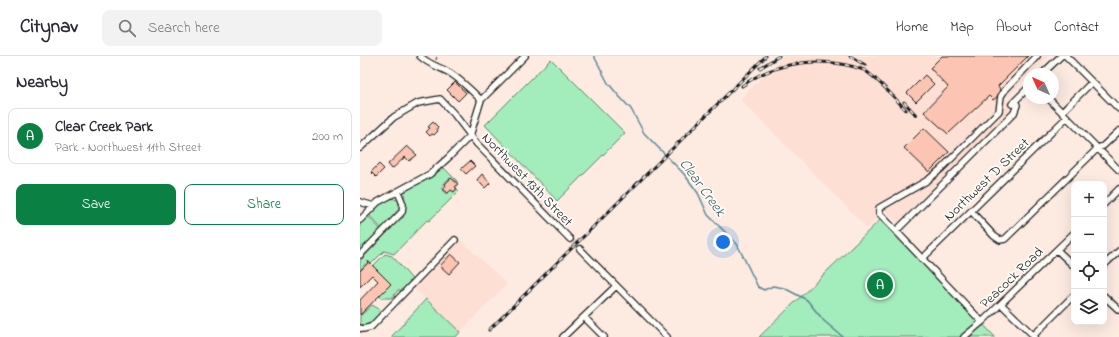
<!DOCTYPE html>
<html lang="en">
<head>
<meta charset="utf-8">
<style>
	:root { --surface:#fff; --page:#f2f2f3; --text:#2b2b33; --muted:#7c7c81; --line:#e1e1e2; --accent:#0b8043 }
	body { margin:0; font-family:"Indie Flower",sans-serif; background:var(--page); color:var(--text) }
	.controls { position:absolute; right:12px; bottom:12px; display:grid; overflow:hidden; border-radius:8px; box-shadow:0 4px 16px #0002 }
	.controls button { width:36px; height:36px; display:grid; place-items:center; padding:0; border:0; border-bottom:1px solid var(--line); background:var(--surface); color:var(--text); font:20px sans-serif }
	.compass { position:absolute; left:663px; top:12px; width:36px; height:36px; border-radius:50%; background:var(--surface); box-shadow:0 4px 16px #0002; rotate:315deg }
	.you { position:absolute; left:363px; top:186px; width:14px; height:14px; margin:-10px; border:3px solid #fff; border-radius:50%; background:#1a73e8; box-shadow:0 0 0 6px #1a73e833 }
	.badge { display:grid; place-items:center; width:26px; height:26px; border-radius:50%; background:var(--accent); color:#fff; font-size:13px; font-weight:700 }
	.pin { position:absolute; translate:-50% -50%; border:2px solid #fff; box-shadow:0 1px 4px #0006 }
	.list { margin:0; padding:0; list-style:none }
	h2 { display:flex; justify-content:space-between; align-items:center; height:52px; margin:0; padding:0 16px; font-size:17px }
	h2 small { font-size:13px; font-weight:400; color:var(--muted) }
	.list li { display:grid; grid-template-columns:26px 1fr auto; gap:12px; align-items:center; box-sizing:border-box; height:56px; margin:0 8px 8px; padding:0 8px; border:1px solid var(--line); border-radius:8px }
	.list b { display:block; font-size:15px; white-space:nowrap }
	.list p { margin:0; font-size:13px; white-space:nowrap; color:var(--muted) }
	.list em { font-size:13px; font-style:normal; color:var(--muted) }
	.actions { display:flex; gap:8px; padding:12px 16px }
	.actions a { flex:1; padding:9px 0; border:1px solid var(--accent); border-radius:8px; text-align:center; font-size:14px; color:var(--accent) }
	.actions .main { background:var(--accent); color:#fff }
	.icon { flex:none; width:22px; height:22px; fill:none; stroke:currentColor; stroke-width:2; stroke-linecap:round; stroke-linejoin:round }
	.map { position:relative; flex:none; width:759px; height:281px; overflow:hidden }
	header { display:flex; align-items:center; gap:24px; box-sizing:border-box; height:56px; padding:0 20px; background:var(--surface); border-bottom:1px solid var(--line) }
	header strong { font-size:19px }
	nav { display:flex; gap:22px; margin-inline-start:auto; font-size:14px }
	.search { width:280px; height:36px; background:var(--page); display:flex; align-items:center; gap:10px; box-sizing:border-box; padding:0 14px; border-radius:8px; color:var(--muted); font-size:15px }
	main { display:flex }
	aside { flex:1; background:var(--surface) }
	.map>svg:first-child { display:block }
	.built { fill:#fddfd4 }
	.green { fill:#a3ecbb; stroke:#60846c }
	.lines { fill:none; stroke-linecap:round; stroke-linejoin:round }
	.stream { stroke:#5a8793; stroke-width:1.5 }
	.building { fill:#fcc4b2; stroke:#1c1c1c }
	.minor-tunnel { stroke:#dbccc4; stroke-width:5.5; stroke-dasharray:5.5 3; stroke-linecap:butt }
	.minor-casing { stroke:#1c1c1c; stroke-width:8 }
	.path { stroke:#1c1c1c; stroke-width:1; stroke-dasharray:3 3; stroke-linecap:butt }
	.minor { stroke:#fdfcf7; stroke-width:5.5 }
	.rail-casing { stroke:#1c1c1c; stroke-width:3 }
	.rail { stroke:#fdfcf7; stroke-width:1.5; stroke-dasharray:4.5; stroke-linecap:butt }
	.labels { text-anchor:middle; stroke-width:3.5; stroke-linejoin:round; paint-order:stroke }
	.street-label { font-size:14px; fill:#1c1c1c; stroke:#fdfcf7 }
	.water-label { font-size:15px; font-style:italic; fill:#405a62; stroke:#fdfcf7 }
</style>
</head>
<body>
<header>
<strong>Citynav</strong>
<div class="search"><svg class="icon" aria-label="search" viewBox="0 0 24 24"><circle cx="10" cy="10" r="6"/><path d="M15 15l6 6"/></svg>Search here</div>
<nav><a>Home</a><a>Map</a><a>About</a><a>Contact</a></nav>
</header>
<main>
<aside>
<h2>Nearby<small></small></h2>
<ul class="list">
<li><span class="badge">A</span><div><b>Clear Creek Park</b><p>Park · Northwest 11th Street</p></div><em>200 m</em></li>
</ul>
<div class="actions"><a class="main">Save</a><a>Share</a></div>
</aside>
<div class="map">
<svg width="759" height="281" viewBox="0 0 759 281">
	<rect width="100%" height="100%" fill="#fdebe2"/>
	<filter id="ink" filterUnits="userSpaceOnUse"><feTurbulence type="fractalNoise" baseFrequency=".025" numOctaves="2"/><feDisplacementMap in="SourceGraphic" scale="8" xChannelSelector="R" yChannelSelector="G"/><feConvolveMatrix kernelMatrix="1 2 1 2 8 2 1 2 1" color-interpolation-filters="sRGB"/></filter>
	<g filter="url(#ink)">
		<!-- built -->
		<path class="built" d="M423,0H689L645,43L654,52L538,167L525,155L507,172L380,43Z
			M100,183L147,228L100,276L52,231Z"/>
		<!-- green -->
		<path class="green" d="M191,3L265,77L197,145L125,69Z
			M82,112H84L97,125V127L91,122L87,124L81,132L87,138L91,134L94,136L97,133L99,135L69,165L67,164L34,198L24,195L11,208L8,205L0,214V205L39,164L44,161L42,159L45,151L44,136Z
			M32,142L39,145V153L22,173L9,159L21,148Z
			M8,160L21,174L0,195V168Z
			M523,161L635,281H399Z
			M25,198L32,200L35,203L51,222L52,225L42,235L38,234L32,242H21L19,240L31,228L13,210Z
			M66,243L100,276L96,281H31Z
			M12,249L19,253L20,257C13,264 10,270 0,269V260Z"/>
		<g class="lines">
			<!-- stream -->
			<path class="stream" d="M234,0L248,27L258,39L271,53L284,77L324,118L338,137L348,159L377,188L398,231L404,234L413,230L424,232L447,244L464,265L483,281"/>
		</g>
		<!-- building -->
		<path class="building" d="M582,0H668L638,30L640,33L637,41L633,44L629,40L588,78L564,56L588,31L570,12Z
			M565,19L574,28L556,46L547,37Z
			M95,26L106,37L98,45L87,34Z
			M73,66L78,71L77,73L78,75L74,79L72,78L70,80L66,76L70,72L68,71Z
			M564,72L589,96L569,116L544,92Z
			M47,90L57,99L49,105L45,101L32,113L28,108Z
			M110,105L115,110L106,118L101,113Z
			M19,108L24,113L16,121L11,116Z
			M122,118L130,127L125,132L117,124Z
			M91,122L98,128L95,131L97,132L94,136L91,134L88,137L83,133L86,129L85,128Z
			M91,198L100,206L89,218L80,210Z
			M9,206L31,228L0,259V244L18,225L12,219L0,231V215Z"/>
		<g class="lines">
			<!-- minor-tunnel -->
			<path class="minor-tunnel" d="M210,183L220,193"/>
			<defs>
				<path id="minor" d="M60,0C69,9 80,11 90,17C101,24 111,34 121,44
					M706,0L759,53
					M682,18L701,0
					M688,42L759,114
					M652,48L669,31
					M702,56L732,26
					M0,92L34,61L58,47L80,43L94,58L117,88L210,183
					M0,146L14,150
					M744,148L759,133
					M611,155L634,180L640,184L645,183L738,92L743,90L759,75
					M0,164L18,146L70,118L88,102L110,80L121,44L165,0
					M536,175L654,57L657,49L655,45
					M220,193L307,281
					M697,194L714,210
					M0,199L42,156L43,148L38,136
					M562,203L707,61
					M744,209L759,195
					M744,240L759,254
					M641,248L675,281
					M224,261L244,281
					M622,266L519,157V152L568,124L581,113L639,55L641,40L645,34L677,0
					M0,272L3,273L11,271L95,184
					M673,280L714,239
					M203,281L256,230
					M604,281L622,266L714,177"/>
			</defs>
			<!-- minor casing -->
			<use href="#minor" class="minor-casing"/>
			<!-- path -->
			<path class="path" d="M76,4L77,0"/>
			<!-- minor -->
			<use href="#minor" class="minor"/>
			<defs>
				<path id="rail" d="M490,0L505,9
					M400,12L419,0
					M382,30C416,4 465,0 504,14C520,24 533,41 546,54
					M544,46L556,59
					M129,274L406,0"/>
			</defs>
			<!-- rail casing -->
			<use href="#rail" class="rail-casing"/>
			<!-- rail -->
			<use href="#rail" class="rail"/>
		</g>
	</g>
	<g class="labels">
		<!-- street labels -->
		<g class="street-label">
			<text transform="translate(168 123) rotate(46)" y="5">Northwest 13th Street</text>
			<text transform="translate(626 123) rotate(-44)" y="5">Northwest D Street</text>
			<text transform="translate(651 221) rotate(-44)" y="5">Peacock Road</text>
		</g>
		<!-- water labels -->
		<g class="water-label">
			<text transform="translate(343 131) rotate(54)" y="5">Clear Creek</text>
		</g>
	</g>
</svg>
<div class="controls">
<button>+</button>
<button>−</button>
<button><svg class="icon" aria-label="locate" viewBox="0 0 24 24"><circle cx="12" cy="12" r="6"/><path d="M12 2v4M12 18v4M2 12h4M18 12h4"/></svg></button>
<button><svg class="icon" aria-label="layers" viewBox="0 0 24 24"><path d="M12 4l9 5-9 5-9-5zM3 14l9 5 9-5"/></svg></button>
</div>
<svg class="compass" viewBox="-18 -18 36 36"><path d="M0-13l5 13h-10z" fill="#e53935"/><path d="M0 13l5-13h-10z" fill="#7c7c81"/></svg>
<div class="you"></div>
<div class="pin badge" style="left:520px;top:229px">A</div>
</div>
</main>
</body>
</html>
